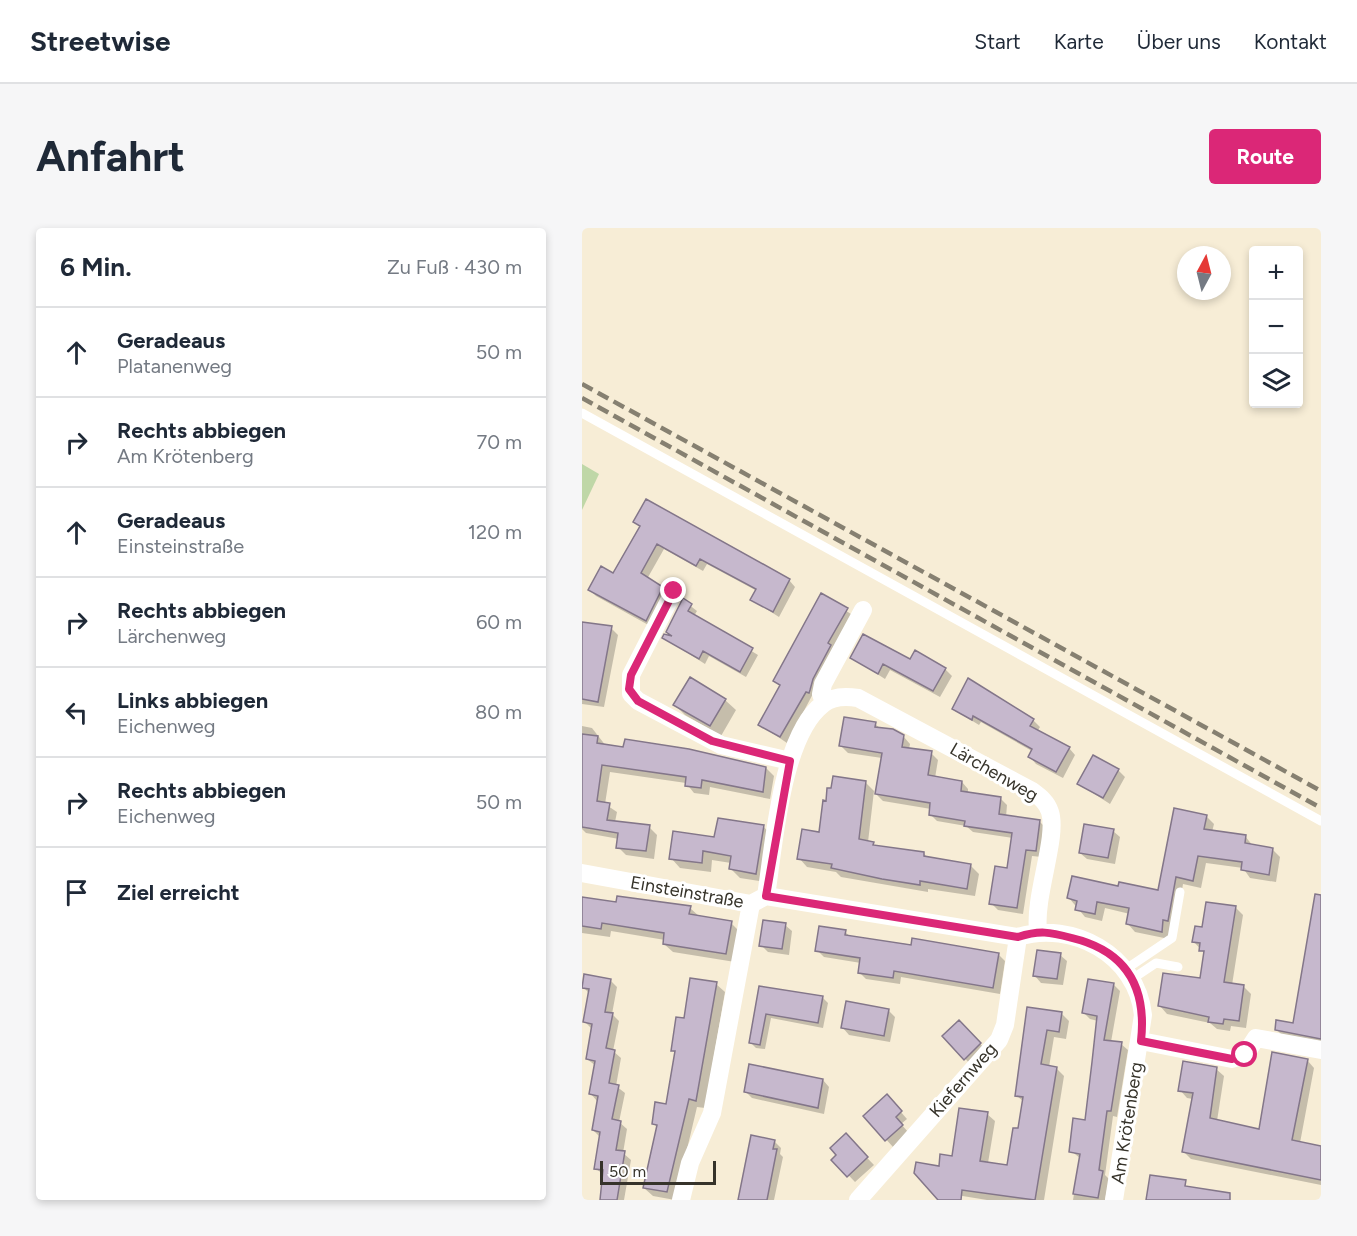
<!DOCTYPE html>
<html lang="de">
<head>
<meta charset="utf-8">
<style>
	:root { --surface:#fff; --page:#f6f6f7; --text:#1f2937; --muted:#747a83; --line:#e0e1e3; --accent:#db2777 }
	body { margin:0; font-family:Figtree,sans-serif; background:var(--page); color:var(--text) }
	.controls { position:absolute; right:18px; top:18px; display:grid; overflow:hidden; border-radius:6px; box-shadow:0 3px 9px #0003 }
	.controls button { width:54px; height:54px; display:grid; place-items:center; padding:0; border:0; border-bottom:2px solid var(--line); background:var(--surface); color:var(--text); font:30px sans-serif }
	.compass { position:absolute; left:595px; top:18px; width:54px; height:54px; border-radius:50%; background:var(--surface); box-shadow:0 3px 9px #0003; rotate:7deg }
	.scale { position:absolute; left:18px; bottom:15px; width:116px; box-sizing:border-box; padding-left:6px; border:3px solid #36332a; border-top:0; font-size:16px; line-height:21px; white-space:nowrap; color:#36332a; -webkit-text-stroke:4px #fff; paint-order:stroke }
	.stop { position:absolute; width:18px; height:18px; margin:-14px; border:4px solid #db2777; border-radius:50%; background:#fff }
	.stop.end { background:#db2777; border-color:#fff; box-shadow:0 2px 6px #0008 }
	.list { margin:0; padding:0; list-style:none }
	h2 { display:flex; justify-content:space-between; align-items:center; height:78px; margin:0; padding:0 24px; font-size:26px }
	h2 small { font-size:20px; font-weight:400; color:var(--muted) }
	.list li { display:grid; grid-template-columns:39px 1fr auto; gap:18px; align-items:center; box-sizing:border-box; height:90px; padding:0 24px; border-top:2px solid var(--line) }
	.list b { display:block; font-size:22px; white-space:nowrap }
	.list p { margin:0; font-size:20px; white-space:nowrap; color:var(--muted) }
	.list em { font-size:20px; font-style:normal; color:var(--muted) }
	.icon { flex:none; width:33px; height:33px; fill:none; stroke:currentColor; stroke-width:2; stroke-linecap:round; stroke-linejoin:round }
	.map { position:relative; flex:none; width:739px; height:972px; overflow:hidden; border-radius:6px }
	header { display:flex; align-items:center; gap:36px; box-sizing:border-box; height:84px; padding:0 30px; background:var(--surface); border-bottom:2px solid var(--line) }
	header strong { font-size:28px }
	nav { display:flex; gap:33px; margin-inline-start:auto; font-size:21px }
	.intro { display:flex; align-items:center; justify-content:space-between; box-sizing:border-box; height:144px; padding:0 36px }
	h1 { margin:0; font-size:42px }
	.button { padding:15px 27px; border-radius:6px; background:var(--accent); color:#fff; font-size:21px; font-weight:700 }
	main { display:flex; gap:36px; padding:0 36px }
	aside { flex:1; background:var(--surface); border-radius:6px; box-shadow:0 3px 9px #0003 }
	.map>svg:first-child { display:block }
	.green { fill:#bfd7a7 }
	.shadow { fill:#0003 }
	.building { fill:#c6b8cd; stroke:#837689; stroke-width:1.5 }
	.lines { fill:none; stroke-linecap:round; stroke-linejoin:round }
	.service { stroke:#fff; stroke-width:9 }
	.minor { stroke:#fff; stroke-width:18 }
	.rail { stroke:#868071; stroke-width:4.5; stroke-dasharray:12 6; stroke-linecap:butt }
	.route { stroke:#db2777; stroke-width:8 }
	.labels { text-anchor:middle; stroke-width:6; stroke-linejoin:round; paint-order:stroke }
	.street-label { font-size:18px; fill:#36332a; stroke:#fff }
</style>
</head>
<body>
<header>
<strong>Streetwise</strong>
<nav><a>Start</a><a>Karte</a><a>Über uns</a><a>Kontakt</a></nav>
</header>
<div class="intro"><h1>Anfahrt</h1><a class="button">Route</a></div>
<main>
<aside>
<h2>6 Min.<small>Zu Fuß · 430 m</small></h2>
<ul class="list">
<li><svg class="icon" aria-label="ahead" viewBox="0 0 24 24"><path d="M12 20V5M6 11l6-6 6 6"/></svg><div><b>Geradeaus</b><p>Platanenweg</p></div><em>50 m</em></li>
<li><svg class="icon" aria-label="right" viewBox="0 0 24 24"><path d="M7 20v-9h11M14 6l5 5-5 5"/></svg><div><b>Rechts abbiegen</b><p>Am Krötenberg</p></div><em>70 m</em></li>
<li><svg class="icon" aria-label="ahead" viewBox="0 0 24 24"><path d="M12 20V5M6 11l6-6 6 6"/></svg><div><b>Geradeaus</b><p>Einsteinstraße</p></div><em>120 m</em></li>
<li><svg class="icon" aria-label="right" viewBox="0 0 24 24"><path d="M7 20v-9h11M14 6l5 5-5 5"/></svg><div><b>Rechts abbiegen</b><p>Lärchenweg</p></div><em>60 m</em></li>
<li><svg class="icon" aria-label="left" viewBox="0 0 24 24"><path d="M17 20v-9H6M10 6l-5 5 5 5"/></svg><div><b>Links abbiegen</b><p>Eichenweg</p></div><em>80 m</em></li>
<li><svg class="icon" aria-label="right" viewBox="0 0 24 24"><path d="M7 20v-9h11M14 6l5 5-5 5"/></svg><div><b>Rechts abbiegen</b><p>Eichenweg</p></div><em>50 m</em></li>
<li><svg class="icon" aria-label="arrive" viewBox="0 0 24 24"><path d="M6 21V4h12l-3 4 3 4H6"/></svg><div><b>Ziel erreicht</b></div></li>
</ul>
</aside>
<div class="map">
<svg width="739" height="972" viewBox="0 0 739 972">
	<rect width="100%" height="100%" fill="#f7edd6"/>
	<!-- green -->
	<path class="green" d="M0,236L17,246L0,282Z"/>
	<!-- shadow -->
	<path class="shadow" d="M53,294L207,352L213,359L197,389L170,372L175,363L125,336L121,343L82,321L65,351L87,367L70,399L14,368L8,362L31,347L59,300Z
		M240,367L272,388L205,515L178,497L199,459L193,453Z
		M101,372L115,383L112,388L176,427L164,449L127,428L123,436L82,410L91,409L85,404Z
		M0,395L29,400L36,407L22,479L0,476Z
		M270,430L328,433L363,441L370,448L358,469L308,442L303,451Z
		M143,472L154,482L139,508L103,487L93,477Z
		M371,481L451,492L458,499L455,504L487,520L493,527L481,550L454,536L448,529L450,523L399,494L397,497Z
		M293,496L299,501L321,508L328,516L327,521L349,525L356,532L353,550L380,554L386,561V566L418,570L425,577L424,589L457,593L464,600L460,629L450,628L441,686L416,682L409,675L426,642L431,610L391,604L384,598L355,593L348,586L349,581L301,573L294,566L300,530L266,525L259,518Z
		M0,498L10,500L24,518L184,540L192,548L188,571L128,559L127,567L112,565L104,555L28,544L23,576L35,584L33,594L67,599L75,607L72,631L44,627L36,619L37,611L4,605L0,601Z
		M536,542L543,549L528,576L497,556Z
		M284,555L292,563L286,614L295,619L342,626L346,630L388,637L397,646L393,668L346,661V664L259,649L254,644L225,639L217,630Z
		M624,588L632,596L630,604L663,608L671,618L690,621L698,629L694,654L668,650L661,640L624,635L619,660L601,656L594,700L587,711L553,704L546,696L548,686L523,680L520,693L503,689L487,670L537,660L577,664Z
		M181,598L190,608L183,654L158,650L149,641V635L130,632L129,644L98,640L89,630L134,610Z
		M531,603L538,609L533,636L505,631L498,625Z
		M734,666L739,667V815L701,808L695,802L713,796Z
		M0,670L35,676L108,680L118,689L149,695L158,704L153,734L91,724L82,716L83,712L29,703L28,709L0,705Z
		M653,679L661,687L650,757L661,758L669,766L664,800L649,798L648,803L635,801L628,795L585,786L578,778L620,752L623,726L612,714L622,700Z
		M203,697L210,703L207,727L186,724L179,717Z
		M263,704L270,710L416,726L423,733L418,766L319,749L318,756L284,751L277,744L279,735L242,729L235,722Z
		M478,727L485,733L481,757L459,755L453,748Z
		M28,752L35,759L30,786L37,793L31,823L39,830L34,858L43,865L37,894L45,901L41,925L49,932L42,972H18L22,947L13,940L18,909L11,902L15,873L9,866L14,838L5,831L10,801L3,794L8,766L1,759Z
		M134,756L143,764L123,880L115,879L93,972L71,968L62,960L76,900L71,895L85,878L94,826L90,822L103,792Z
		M532,757L538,763L529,814L539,816L546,822L535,889L531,888L523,947L527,951L523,972H491L498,930L489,923L504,894L516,793L508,791L502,785Z
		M178,759L240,769L246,775L241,800L189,790L183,821L174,820L168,814Z
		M446,780L479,785L487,793L484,811L472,809L467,839L474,840L482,848L462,972H405L350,963L358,940L371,929L405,886L413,893L406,935L427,939L442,874L435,868Z
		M306,782L313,789L308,814L267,807L261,800Z
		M377,794L405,823L390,838L362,808Z
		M725,832L732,840L718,915L739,919V957L609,931L602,924L611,871L605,870L598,862L634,841L642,848L635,893L678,902Z
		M241,852L247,859L242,886L170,870L163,863Z
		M311,875L325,891L319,896L327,905L311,919L283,888Z
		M264,908L292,937L273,954L252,932L256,927Z
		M192,913L199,920L198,926L201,929L192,972H157Z"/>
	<!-- building -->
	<path class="building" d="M64,271L208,351L191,384L168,372L174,361L118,331L114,338L75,316L59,345L81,359L64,393L6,362L19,338L31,345L58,298L51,294Z
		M239,365L266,380L246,415L249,417L231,451L228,462L227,465L224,464L198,509L176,497L198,457L191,453Z
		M101,370L110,376L106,383L171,420L158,444L121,423L117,431L80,410L82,406L90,408L84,404Z
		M0,394L30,398L16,474L0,471Z
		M281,406L328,431L333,422L364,440L351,463L301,436L296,446L268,430Z
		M108,449L144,471L128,498L91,477Z
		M386,450L452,491L448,498L488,519L474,544L446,529L450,521L391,488L390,492L370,481Z
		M262,489L294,494L293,499L311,501L322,507L320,519L350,523L346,547L380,553L379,563L419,569L417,586L458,592L454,623L444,622L435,680L407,676L413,638L425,640L430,605L382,598L383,593L347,587L348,575L293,566L300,525L257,518Z
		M0,506L16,508L15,515L41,519L43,511L107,521L184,539L181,564L120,552L119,560L103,558L104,549L20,537L15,573L28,575L25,592L68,597L64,623L34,620L36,605L0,599Z
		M511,527L537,541L521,570L495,556Z
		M251,548L284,553L277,611L292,614L291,617L342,624V628L389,636L385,661L338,653V657L300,651L249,640L250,636L215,631L220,601L237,604L241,572L244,573L245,560H249Z
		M592,580L625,587L622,601L664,607L663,615L691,620L687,647L659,642L660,634L616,628L611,653L594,649L586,693L581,692L580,704L544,696L547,680L515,674L513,686L493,682L495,673L485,670L490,648L536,658L537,654L576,662Z
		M136,590L182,597L174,646L147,641L149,628L121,623L120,635L87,631L91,603L132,609Z
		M502,596L532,601L526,630L497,625Z
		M733,666L739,667V811L693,802L694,792L711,795Z
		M35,668L109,678L107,686L150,693L144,726L81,716L82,705L20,695L19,701L0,698V669L34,674Z
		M624,674L654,678L642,754L662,757L657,793L642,791L641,796L626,794L627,789L576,778L581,745L618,750L622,723H617L618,715L610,714L613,698L620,699Z
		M181,692L204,695L200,721L177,718Z
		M237,698L264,702L263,707L329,717L330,710L417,725L411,760L312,743L311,750L276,745L278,730L233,723Z
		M455,722L479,725L475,751L451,748Z
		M2,746L29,751L23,784L31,785L24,820L33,822L27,855L37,857L30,891L39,893L34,922L43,923L35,972H18L21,942L12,941L18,904L10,902L16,868L7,866L13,833L4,831L10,796L1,794L7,761L0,760Z
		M108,750L135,754L114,873L107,871L85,964L61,960L75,897L70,896L73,874L84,876L93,823H89L94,789L102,790Z
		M506,751L532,755L522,812L540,814L529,883H525L517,942L521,943L516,970L491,966L498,926L487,924L491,890L503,892L510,834L515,788L500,785Z
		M177,758L241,768L236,795L184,786L178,817L167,815Z
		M264,773L307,781L302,808L259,800Z
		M445,779L480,784L477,804L465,802L459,836L475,839L453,972L380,962L379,972H356L332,945L334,934L357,938L358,926L370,928L377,880L406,884L398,933L425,937L431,900H436L441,869L433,868Z
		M377,792L399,815L382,832L360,808Z
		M690,824L726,831L710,912L739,918V952L600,924L611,865L596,863L601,833L635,839L628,890L677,901Z
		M167,836L241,851L236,880L162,864Z
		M305,866L320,883L314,889L321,897L303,913L281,888Z
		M264,905L286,929L265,949L249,932L254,927L248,920Z
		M169,907L193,912L191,921H195L185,972H156Z
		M568,947L604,952L603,958L648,965V972H564Z"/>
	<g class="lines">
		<!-- service -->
		<path class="service" d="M0,185L739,593
			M544,741L590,710L598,664
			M550,751L574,735L596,739"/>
		<!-- minor -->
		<path class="minor" d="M92,363L49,447V466L56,473L139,517L208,533
			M242,475L239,466L241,456L281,382
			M0,645L169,676L184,668L436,709C490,692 555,727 561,787L532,972
			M184,668C192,618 199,508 241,476C251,468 264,468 276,470L450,563C458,569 465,574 468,584C476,609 452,668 456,702
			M559,813L650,831L663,827L674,810L739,822
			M99,972L108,935L130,885L169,676
			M276,972L417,812L423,797L436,709"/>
		<!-- rail -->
		<path class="rail" d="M0,156L739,563
			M0,170L739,580"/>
	</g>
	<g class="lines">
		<!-- route -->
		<path class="route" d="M92,363L49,447L47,461L56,473L130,513L208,533L184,668L436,709C458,702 467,704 490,710C544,723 565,759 559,813L650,831L663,827"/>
	</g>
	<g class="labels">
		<!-- street labels -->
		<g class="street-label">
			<text transform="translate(412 544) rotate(30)" y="6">Lärchenweg</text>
			<text transform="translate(105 664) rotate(10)" y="6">Einsteinstraße</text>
			<text transform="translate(381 852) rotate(-49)" y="6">Kiefernweg</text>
			<text transform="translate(545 895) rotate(-81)" y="6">Am Krötenberg</text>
		</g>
	</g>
</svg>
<div class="controls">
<button>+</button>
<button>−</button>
<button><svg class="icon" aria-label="layers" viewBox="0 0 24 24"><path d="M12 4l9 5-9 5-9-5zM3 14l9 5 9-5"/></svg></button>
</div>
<svg class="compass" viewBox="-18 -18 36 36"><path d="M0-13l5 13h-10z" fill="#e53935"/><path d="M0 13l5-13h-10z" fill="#747a83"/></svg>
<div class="scale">50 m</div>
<div class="stop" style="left:663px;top:827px"></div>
<div class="stop end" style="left:92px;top:363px"></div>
</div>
</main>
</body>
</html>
